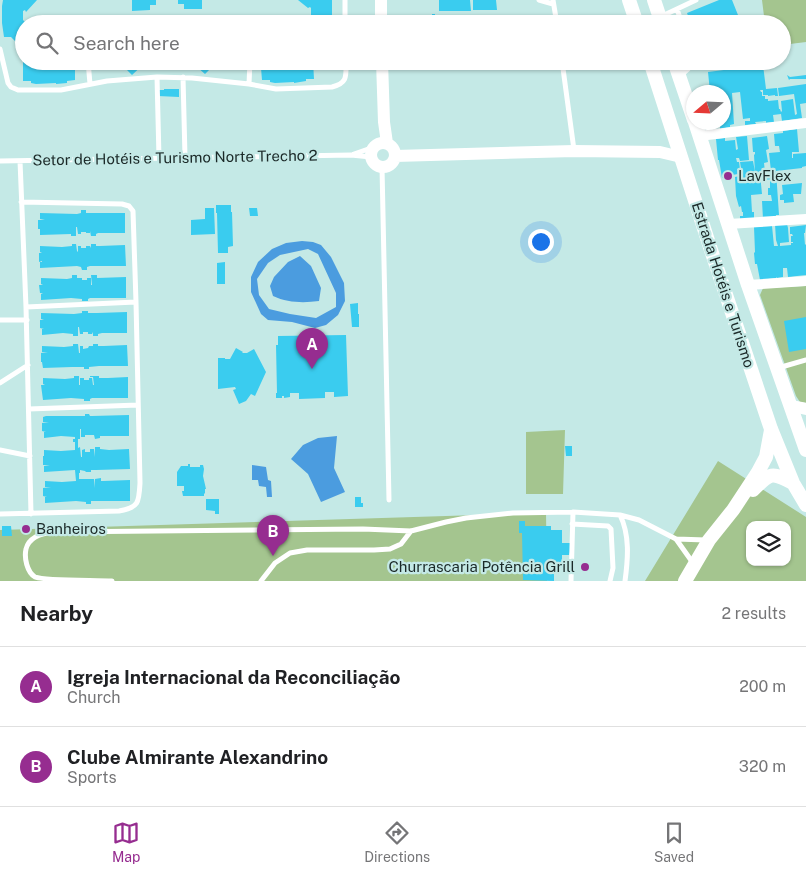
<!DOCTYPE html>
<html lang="en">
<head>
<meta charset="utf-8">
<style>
	:root { --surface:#fff; --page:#f2f2f2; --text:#202124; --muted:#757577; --line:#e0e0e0; --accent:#962d90 }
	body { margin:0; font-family:"Public Sans",sans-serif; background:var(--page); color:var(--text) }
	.controls { position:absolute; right:15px; bottom:15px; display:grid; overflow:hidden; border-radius:10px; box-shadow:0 1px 4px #0004 }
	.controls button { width:45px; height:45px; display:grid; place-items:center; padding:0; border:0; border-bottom:1px solid var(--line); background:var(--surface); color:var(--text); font:25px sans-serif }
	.compass { position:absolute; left:686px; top:85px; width:45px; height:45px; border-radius:50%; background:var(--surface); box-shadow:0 1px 4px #0004; rotate:251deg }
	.you { position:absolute; left:540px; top:241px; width:18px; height:18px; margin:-12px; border:4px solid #fff; border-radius:50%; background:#1a73e8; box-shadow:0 0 0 8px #1a73e833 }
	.badge { display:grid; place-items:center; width:32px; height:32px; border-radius:50%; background:var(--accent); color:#fff; font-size:16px; font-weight:700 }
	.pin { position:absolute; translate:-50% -41px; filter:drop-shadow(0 1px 2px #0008) }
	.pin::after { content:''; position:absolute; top:26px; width:18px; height:15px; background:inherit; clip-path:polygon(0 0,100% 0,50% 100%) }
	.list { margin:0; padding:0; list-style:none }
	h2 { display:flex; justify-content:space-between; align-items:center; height:65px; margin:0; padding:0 20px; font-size:21px }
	h2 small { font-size:16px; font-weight:400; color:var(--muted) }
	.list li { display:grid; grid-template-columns:32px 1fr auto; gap:15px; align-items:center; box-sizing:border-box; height:80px; padding:0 20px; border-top:1px solid var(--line) }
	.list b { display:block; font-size:19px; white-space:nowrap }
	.list p { margin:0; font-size:16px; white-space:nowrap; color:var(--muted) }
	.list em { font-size:16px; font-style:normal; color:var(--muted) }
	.icon { flex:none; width:28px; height:28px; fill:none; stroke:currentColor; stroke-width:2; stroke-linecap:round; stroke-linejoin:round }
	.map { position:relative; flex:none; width:806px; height:581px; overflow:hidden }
	.search { position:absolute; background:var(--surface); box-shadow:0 1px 4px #0004; left:15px; right:15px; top:15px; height:55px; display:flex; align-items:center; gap:12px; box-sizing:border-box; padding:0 18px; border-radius:28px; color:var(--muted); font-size:19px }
	.sheet { height:225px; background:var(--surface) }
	nav { display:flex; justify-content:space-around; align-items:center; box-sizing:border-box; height:70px; border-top:1px solid var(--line); background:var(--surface); font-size:14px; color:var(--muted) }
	nav a { display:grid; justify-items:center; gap:2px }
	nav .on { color:var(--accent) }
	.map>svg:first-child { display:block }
	.green { fill:#a4c58f; fill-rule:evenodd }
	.water { fill:#4b9cdf; fill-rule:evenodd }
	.building { fill:#3accef }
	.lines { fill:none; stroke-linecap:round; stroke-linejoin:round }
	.service { stroke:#fff; stroke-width:5 }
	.minor { stroke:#fff; stroke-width:10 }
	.tertiary { stroke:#fff; stroke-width:12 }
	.secondary { stroke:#fff; stroke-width:14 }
	.poi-dot { fill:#962d90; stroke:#c4e9e6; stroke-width:2 }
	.labels { text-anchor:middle; stroke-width:4.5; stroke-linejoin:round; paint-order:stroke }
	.street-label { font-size:15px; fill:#1b2928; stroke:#c4e9e6 }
	.poi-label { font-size:15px; fill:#1b2928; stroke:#c4e9e6; text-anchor:start }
</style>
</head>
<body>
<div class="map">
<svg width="806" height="581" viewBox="0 0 806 581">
	<rect width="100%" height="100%" fill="#c4e9e6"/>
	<!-- green -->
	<path class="green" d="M762,0H806V42L782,45V24H765Z
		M806,286V403L800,402L796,396L760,295L763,288Z
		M565,430L563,494H526V432Z
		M718,461L806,517V581H645ZM750,525H787V562H750Z
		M546,513L547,581H0V530Z"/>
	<!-- water -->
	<path class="water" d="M302,241L313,242L321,245L331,257L344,283L345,301L338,315L326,325L315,328L292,322L268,320L261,314L251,292V277L258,262L272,249L286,243ZM308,249L318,254L336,293V307L316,318L290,314L269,309L259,295L257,279L268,263L280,255Z
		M300,256L311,266L321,288L319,301C304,303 288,303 273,296L270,286L274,277L288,262Z
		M337,436L334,468L345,492L321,502L308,474L291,459L303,445L318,438Z
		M252,465L266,467L268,480L271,481L272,497H267L266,487L259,486L258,480H252Z"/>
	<!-- building -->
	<path class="building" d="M3,0H37L26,12L25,10L23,11V20L25,22L27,20L31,24H24V50L11,37H4L2,23V6Z
		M132,0H156V5H150V10L132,11Z
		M178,0H202V9H184V4H178Z
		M298,0H332V24H301L308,16L310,18L311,17V8L310,7L308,8Z
		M439,0H470L471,11H439Z
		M473,0H496L497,10H473Z
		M719,0H732L740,20L731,24H691L687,13Z
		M432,14H435V16L445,15V24H416V16H432Z
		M185,16H202V24H185Z
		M151,17V24H132V18Z
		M23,61H42V64H48V66H52V61H70V68H75V80L67,81V83L56,84V83L36,84L31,83V81H23Z
		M104,61H147L132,75L127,70H110L109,65H104Z
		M190,61H227V69H210L205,74Z
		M266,61H284V64H287V63H294V61H313L314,79H306V81L294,83V82L275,83L270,82V80H262L261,68H266Z
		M763,65L766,89L777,88L778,96H775V95L768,96V95H763V90H760L761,92H762V96H765V99H768V101L778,100L779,109H780L781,112L782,111L781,101L793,99L795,115L797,114L794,94L779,96L778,88L806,84V103L800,104L802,118L782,121L781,114L773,115L774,122L766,123V121L755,122L756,124L745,125V121H750V118L743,119L740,92L732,93L734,124L730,125V127L720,129V124L724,122V92H710L708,72Z
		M787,75L790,77L806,75V79H790L789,80Z
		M164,89H179V97L158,96V90H164Z
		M797,129L799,152H792V158H793V154L806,153V166L802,167V168L776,171L779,215H776V218L763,219L762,201H772L771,195H768V188H770V181H774V179L762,180V172L755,173L754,155L755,154V152H753L752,138L767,136L769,149L766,150L768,162L764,163L765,172L771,171L769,153L780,152L779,146H775L774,134L783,133V131Z
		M747,136L749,160L740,161L739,158H736L737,162H739L740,169H737L738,174L726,176V177L722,178L719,160H718L716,139L725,138V141L735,140L736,150L738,149L736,137Z
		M753,161L755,172L749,173V174H755V177L756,174H760L762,194L751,195L752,212H754V219L740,220V216H743V212H742L741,206L739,207L736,196L735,177L740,176L739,174H742L740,162Z
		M802,183L801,194H793L794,202L784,203V200H780V195L783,194L782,185Z
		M216,205H231V212H232L233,246L228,247V253H218L217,213H216Z
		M205,208H214L215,234L191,235V220L205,219Z
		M249,208H257L258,216H250Z
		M81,210H86V213H125V233H98L96,234V236H91L90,231V233H86V232H81V234H78L77,227H76V236H71V234L40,235V229H38V220H45L40,219V213L77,214L81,213Z
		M775,224H787L788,228L789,242L780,243V246L791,245V243H793V242H791V236H793L792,234H790V227L806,225L805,233H804L805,245L806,244V275L788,277L787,268H783V277L777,278L776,277V278L760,280L757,264H755L754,253L755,252L754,227L772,226L774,246H778L776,240Z
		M72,244H76L77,251L78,252V246H81V248H86V246H90L91,248V244H96V246H100L125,245L126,266H90L87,267V270H82L81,267L77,266L40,268V262H42V261L39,262V253H42L40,252V246L62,247L72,246Z
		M225,262V284H217V263Z
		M72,275H77V278H82V280H87V278H91V285H92L91,275H97V278L126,277V298H90L88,299V301H82V299L71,298L41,300V294L43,293H40L39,285H43L41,284V278L67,279L72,278Z
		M358,303V314H359V327H352L350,304Z
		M82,311H88V313H97L127,312V333H102L98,334V336H93V332L92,334H88V332H83V334H80L79,327H78V336H73V334L63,333L42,335V329H44L40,328V320H44L41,319V313L74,314L82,313Z
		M806,317V349L789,352L784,321Z
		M346,335L348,396L334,397V392H325V398L299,399V393H290V397L284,398V396H282V398H276V393H277L276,345H278V336Z
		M73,344H78L79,353H80V346H83V349L88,348L89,346H93V344H98V346H104L127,345L128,366H99L89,367V369H84V367H72L43,368L42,362H41V353L48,352H42V346L64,347L73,346Z
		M236,348L243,352L242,353H247L254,349L266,372L255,396L251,394L246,401L239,404L233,390L236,389L235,387L218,389V358H225V359H230Z
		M74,376H79V385H80V378H84V380H89V378H92L93,385H94L93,377H90V376H99V378H108L128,377V398H92L90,399V401H84V399L71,398L43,400L41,385H45L43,384V378L65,379L74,378Z
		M85,414H89L90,416H92L129,415V436H100V438L95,439L94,435H85V437H81V429H80V439H78V448L80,447L81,457H82V450L85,449V452H90V449H94L95,457V447H100V449L109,450L129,449L130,469L96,470H91V472H86L85,471L80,470V473H79V479H94L95,488V479L101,478V481H103L130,480V501H91V504H86V502L76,501L45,503V497H47L43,496V488L51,487H45V481L62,482L76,481L75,470L44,472V466L50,465H43V456H46H44V450L61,451L75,450V442H73V439H75V437L61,436L44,438V432H46L42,431V423L49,422H43V417L46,416H85Z
		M565,446H572V456H566Z
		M188,464H190V467H200V465H203L204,469L203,476L206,489H205V494L204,493V496H183L182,491H184V486H177V472L181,466H188Z
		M355,497H361V503H363V507H355Z
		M206,499H219V514H215V511L206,510Z
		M519,521H525V526H551V530H562V543H573L569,555H562V568H551V570H554V581L523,580L522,533H519Z
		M2,526H11L12,536H2Z"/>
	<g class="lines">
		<!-- service -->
		<path class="service" d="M345,0V24
			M539,0L553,4
			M553,0L557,24
			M677,9L682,24
			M660,17L696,0
			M0,49L8,83L11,87L18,90H61L107,81L157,77L192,78L249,84L276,89L332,87C348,83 346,76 346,61
			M88,61L90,84
			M562,61L574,150
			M681,75L688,69L691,61
			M157,77L159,158
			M183,77L185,157
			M249,84L250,61
			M354,154L374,147
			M0,161L351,155L371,157
			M20,161L26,307L31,514
			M382,167L389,500
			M26,307L136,302
			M0,320H27
			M778,368L806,360
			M0,383L28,365
			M29,409L138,405
			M0,450L30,456
			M0,514L119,511C139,508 139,502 140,483L136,302L133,211L129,206L122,204L21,202
			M620,515L639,520L676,539L706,540
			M572,524L608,526L611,529L613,568L610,581
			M676,539L693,563
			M112,581C96,580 46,581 35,577C27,572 24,558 26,549C29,537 43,533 54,532L363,529L411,531L446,522L466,518L513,513L573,512L620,515C630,535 628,559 625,581
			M261,581L275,563L290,553L307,550H374L390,549L401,544L411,531
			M571,581L573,512"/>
		<!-- minor -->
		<path class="minor" d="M699,136L806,123
			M729,224L806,219
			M748,285L806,281"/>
		<!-- tertiary -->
		<path class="tertiary" d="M381,0V24
			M382,61L384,122L387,143
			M371 155a12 12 0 1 1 24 0a12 12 0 1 1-24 0Z
			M395,156L574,151L660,152L681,157
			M792,406L806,409"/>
		<!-- secondary -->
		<path class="secondary" d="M629,0L637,24
			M654,0L662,24
			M650,61L711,250L771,429L793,483L806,505
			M674,61L694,120
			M695,122L748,285L806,450
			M753,490C770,473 771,471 793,483
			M685,581L709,540L733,510L758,472L766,457L771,430"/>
	</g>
	<!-- markers -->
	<g class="poi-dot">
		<circle cx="728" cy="176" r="5"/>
		<circle cx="26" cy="529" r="5"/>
		<circle cx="585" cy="567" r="5"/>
	</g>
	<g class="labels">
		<!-- street labels -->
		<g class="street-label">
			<text transform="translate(175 158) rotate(-1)" y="5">Setor de Hotéis e Turismo Norte Trecho 2</text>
			<text transform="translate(723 285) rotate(72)" y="5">Estrada Hotéis e Turismo</text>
		</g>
		<!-- poi labels -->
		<g class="poi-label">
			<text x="738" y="181">LavFlex</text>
			<text x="36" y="534">Banheiros</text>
			<text x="575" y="572" text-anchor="end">Churrascaria Potência Grill</text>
		</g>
	</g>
</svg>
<div class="controls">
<button><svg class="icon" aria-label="layers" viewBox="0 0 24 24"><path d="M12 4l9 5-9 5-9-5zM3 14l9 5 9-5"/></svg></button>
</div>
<svg class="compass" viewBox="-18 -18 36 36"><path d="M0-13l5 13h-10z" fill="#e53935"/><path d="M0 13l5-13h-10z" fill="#757577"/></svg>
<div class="you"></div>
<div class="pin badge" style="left:312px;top:369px">A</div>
<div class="pin badge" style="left:273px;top:556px">B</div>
<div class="search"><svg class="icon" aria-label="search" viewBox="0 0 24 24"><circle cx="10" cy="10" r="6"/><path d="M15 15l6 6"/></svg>Search here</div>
</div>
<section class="sheet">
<h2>Nearby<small>2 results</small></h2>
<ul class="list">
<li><span class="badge">A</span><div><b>Igreja Internacional da Reconciliação</b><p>Church</p></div><em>200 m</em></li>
<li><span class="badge">B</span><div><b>Clube Almirante Alexandrino</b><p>Sports</p></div><em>320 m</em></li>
</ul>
</section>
<nav>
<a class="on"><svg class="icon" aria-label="map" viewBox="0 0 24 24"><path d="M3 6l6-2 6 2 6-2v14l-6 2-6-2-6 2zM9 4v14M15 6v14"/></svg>Map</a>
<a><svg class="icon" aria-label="directions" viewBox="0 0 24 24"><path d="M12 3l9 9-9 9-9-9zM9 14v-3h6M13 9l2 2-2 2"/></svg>Directions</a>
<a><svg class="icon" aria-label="saved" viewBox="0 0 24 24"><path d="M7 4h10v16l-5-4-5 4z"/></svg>Saved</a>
</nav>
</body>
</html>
